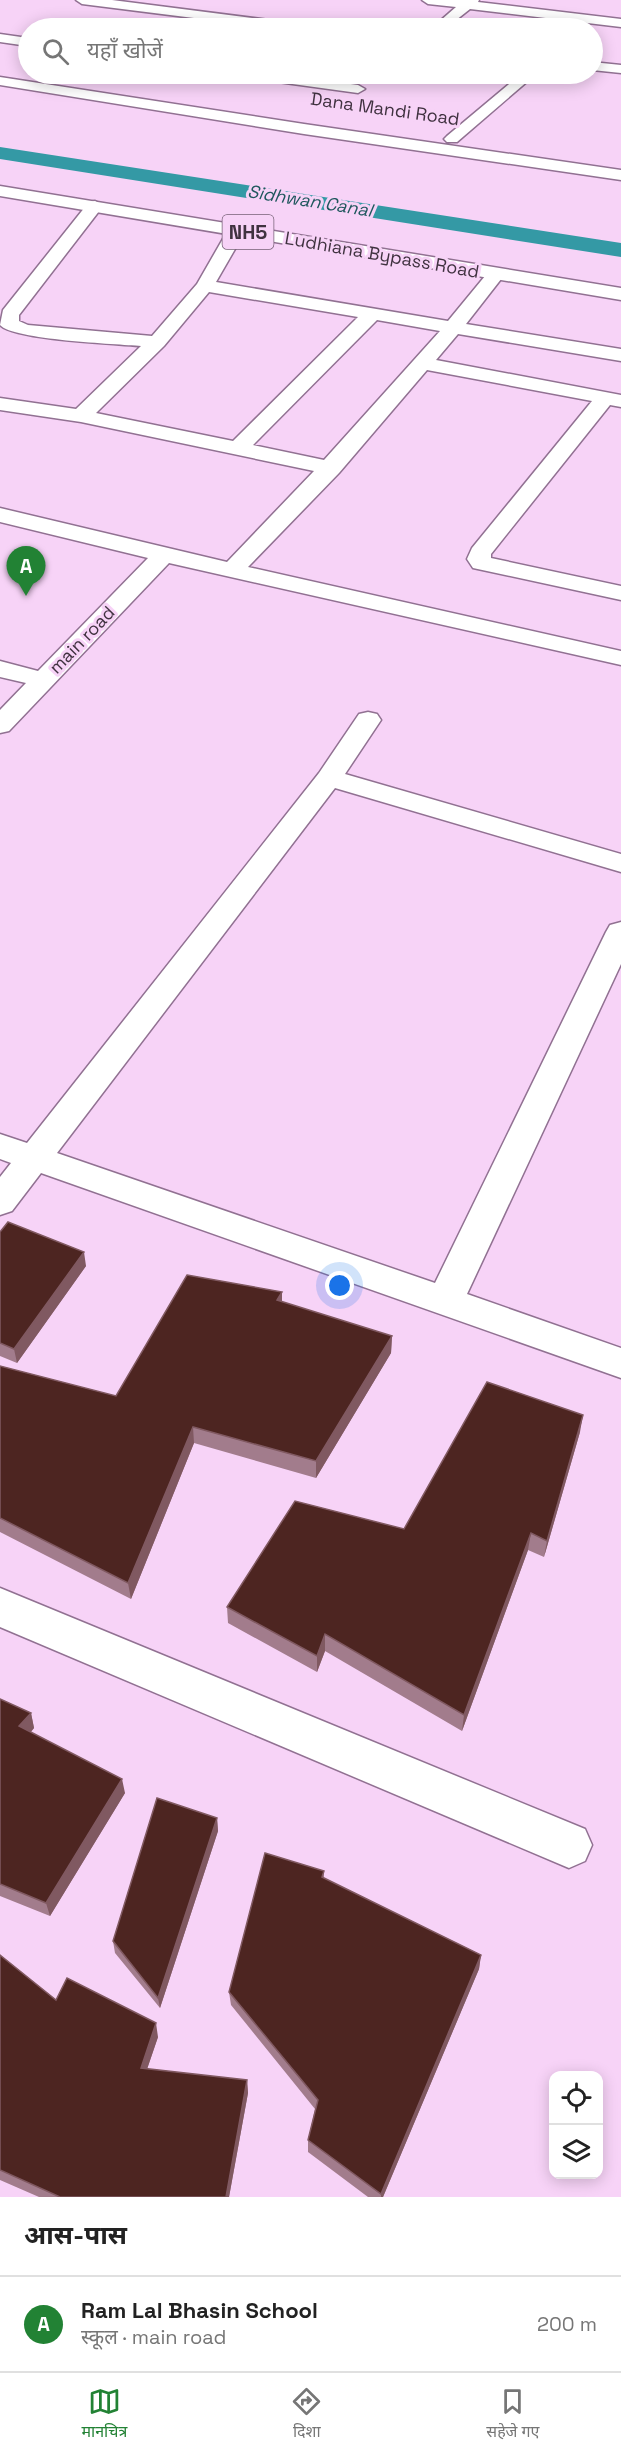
<!DOCTYPE html>
<html lang="hi">
<head>
<meta charset="utf-8">
<style>
	:root { --surface:#fff; --page:#f2f2f2; --text:#222; --muted:#767676; --line:#e0e0e0; --accent:#228234 }
	body { margin:0; font-family:"Space Grotesk","Noto Sans Devanagari",sans-serif; background:var(--page); color:var(--text) }
	.controls { position:absolute; right:18px; bottom:18px; display:grid; overflow:hidden; border-radius:12px; box-shadow:0 3px 15px #0003 }
	.controls button { width:54px; height:54px; display:grid; place-items:center; padding:0; border:0; border-bottom:2px solid var(--line); background:var(--surface); color:var(--text); font:30px sans-serif }
	.you { position:absolute; left:340px; top:1286px; width:21px; height:21px; margin:-15px; border:4px solid #fff; border-radius:50%; background:#1a73e8; box-shadow:0 0 0 9px #1a73e833 }
	.badge { display:grid; place-items:center; width:39px; height:39px; border-radius:50%; background:var(--accent); color:#fff; font-size:20px; font-weight:700 }
	.pin { position:absolute; translate:-50% -50px; filter:drop-shadow(0 2px 3px #0008) }
	.pin::after { content:''; position:absolute; top:32px; width:21px; height:18px; background:inherit; clip-path:polygon(0 0,100% 0,50% 100%) }
	.list { margin:0; padding:0; list-style:none }
	h2 { display:flex; justify-content:space-between; align-items:center; height:78px; margin:0; padding:0 24px; font-size:26px }
	h2 small { font-size:20px; font-weight:400; color:var(--muted) }
	.list li { display:grid; grid-template-columns:39px 1fr auto; gap:18px; align-items:center; box-sizing:border-box; height:96px; padding:0 24px; border-top:2px solid var(--line) }
	.list b { display:block; font-size:22px; white-space:nowrap }
	.list p { margin:0; font-size:20px; white-space:nowrap; color:var(--muted) }
	.list em { font-size:20px; font-style:normal; color:var(--muted) }
	.icon { flex:none; width:33px; height:33px; fill:none; stroke:currentColor; stroke-width:2; stroke-linecap:round; stroke-linejoin:round }
	.map { position:relative; flex:none; width:621px; height:2197px; overflow:hidden }
	.search { position:absolute; background:var(--surface); box-shadow:0 3px 15px #0003; left:18px; right:18px; top:18px; height:66px; display:flex; align-items:center; gap:15px; box-sizing:border-box; padding:0 21px; border-radius:33px; color:var(--muted); font-size:22px }
	.sheet { height:174px; background:var(--surface) }
	nav { display:flex; justify-content:space-around; align-items:center; box-sizing:border-box; height:84px; border-top:2px solid var(--line); background:var(--surface); font-size:16px; color:var(--muted) }
	nav a { display:grid; justify-items:center; gap:3px }
	nav .on { color:var(--accent) }
	.map>svg:first-child { display:block }
	.lines { fill:none; stroke-linecap:round; stroke-linejoin:round }
	.canal { fill:#3499a5; fill-rule:evenodd }
	.minor-casing { stroke:#917192; stroke-width:3 }
	.highway-casing { stroke:#917192; stroke-width:3 }
	.minor { fill:#fff; fill-rule:evenodd }
	.highway { fill:#fff; fill-rule:evenodd }
	.wall { fill:#a27c8c }
	.shaded-wall { fill:#805961 }
	.building { fill:#4d2521; stroke:#805961; stroke-width:1.5 }
	.labels { text-anchor:middle; stroke-width:6; stroke-linejoin:round; paint-order:stroke }
	.far-street-label { font-size:18px; fill:#403240; stroke:#f7d3f7 }
	.far-water-label { font-size:18px; font-style:italic; fill:#1f575d; stroke:#f7d3f7 }
	.shield { fill:#f7d3f7; stroke:#776277; stroke-width:1.5 }
	.shield-label { font-size:20px; font-weight:bold; fill:#403240 }
</style>
</head>
<body>
<div class="map">
<svg width="621" height="2197" viewBox="0 0 621 2197">
	<rect width="100%" height="100%" fill="#f7d3f7"/>
	<g class="lines">
		<!-- canal -->
		<path class="canal" d="M0,147L621,243V257L0,159Z"/>
		<defs>
			<path id="minor" d="M76,0H112L300,24L307,28H273L82,4Z
				M422,0H479L478,2L621,19V27L470,9L446,28H432L456,7L428,4Z
				M0,34L28,38V46L0,42Z
				M592,62L621,65V73L592,70Z
				M242,74H277L358,85L365,89L358,93L249,78Z
				M521,74H536L457,142H447L444,139L447,136Z
				M0,77L304,124L621,170V180L304,134L0,85Z
				M95,201L103,206L19,315V321L28,325L152,336L197,284L228,230L231,226H243L246,230L216,282L448,321L490,270H502L505,274L466,324L621,349V361L458,334L436,360L621,395V407L610,405L491,554V558L621,586V600L473,568L467,559L472,548L592,401L427,370L339,473L248,567L621,651V665L169,563L9,731L0,733V710L26,683L0,677V661L38,671L148,558L0,522V508L227,562L314,471L81,422L0,410V398L76,409L141,346C117,344 13,340 0,325L3,310L89,202ZM209,292L358,317L233,441L96,413L164,346ZM377,320L440,331L324,460L253,445Z
				M368,712L377,714L381,720L345,774L621,854V872L335,788L57,1153L435,1283L606,932L610,925L621,922V964L467,1294L621,1348V1378L41,1173L12,1211L0,1215V1177L11,1163L0,1159V1134L27,1143L319,773L359,714Z
				M0,1588L585,1829L592,1845L585,1861L569,1868L0,1627Z"/>
			<path id="highway" d="M0,186L621,288V300L0,196Z"/>
		</defs>
		<!-- minor casing -->
		<use href="#minor" class="minor-casing"/>
		<!-- highway casing -->
		<use href="#highway" class="highway-casing"/>
		<!-- minor -->
		<use href="#minor" class="minor"/>
		<!-- highway -->
		<use href="#highway" class="highway"/>
	</g>
	<!-- wall -->
	<path class="wall" d="M0,1232L86,1266L17,1363L0,1356Z
		M282,1302L392,1336L391,1353L316,1478L194,1443L131,1599L0,1532V1366L116,1396Z
		M580,1432L544,1557L528,1550L462,1731L325,1651L317,1672L228,1623L227,1607L404,1529Z
		M0,1699L31,1713L34,1728L31,1732L125,1793L50,1916L0,1896Z
		M217,1818L218,1831L160,2008L115,1953L113,1941Z
		M324,1871V1878L481,1955L479,1969L383,2197H368L308,2152V2140L315,2109L231,2005L229,1992Z
		M0,1955L56,2000L158,2037L147,2069L247,2080L248,2093L229,2197H39L0,2180Z"/>
	<!-- shaded-wall -->
	<path class="shaded-wall" d="M84,1252L86,1266L17,1363L14,1349Z
		M282,1292V1309L277,1300Z
		M392,1336L391,1353L316,1478V1461Z
		M583,1415L580,1432L544,1557L547,1541Z
		M193,1427L194,1443L131,1599L128,1583Z
		M531,1533L528,1550L462,1731L464,1715Z
		M325,1634V1651L317,1672V1656Z
		M31,1713L34,1728L23,1741L19,1726Z
		M122,1779L125,1793L50,1916L46,1903Z
		M217,1818L218,1831L160,2008L158,1998Z
		M481,1955L479,1969L383,2197H381V2194Z
		M156,2023L158,2037L143,2081L141,2068Z
		M247,2080L248,2093L229,2197H226Z"/>
	<!-- building -->
	<path class="building" d="M8,1222L84,1252L14,1349L0,1343V1232Z
		M187,1275L282,1292L277,1300L392,1336L316,1461L193,1427L128,1583L0,1518V1366L116,1396Z
		M487,1382L583,1415L547,1541L531,1533L464,1715L325,1634L317,1656L227,1607L295,1501L404,1529Z
		M0,1699L31,1713L19,1726L122,1779L46,1903L0,1884Z
		M157,1798L217,1818L158,1998L113,1941Z
		M265,1853L324,1871L322,1877L481,1955L381,2194L308,2140L318,2100L229,1992Z
		M0,1955L56,2000L67,1978L156,2023L141,2068L247,2080L226,2197H60L0,2170Z"/>
	<g class="labels">
		<!-- far-street labels -->
		<g class="far-street-label">
			<text transform="translate(385 109) rotate(8)" y="6">Dana Mandi Road</text>
			<text transform="translate(382 255) rotate(10)" y="6">Ludhiana Bypass Road</text>
			<text transform="translate(82 640) rotate(-46)" y="6">main road</text>
		</g>
		<!-- far-water labels -->
		<g class="far-water-label">
			<text transform="translate(310 201) rotate(9)" y="6">Sidhwan Canal</text>
		</g>
		<!-- shield labels -->
		<rect class="shield" x="222.5" y="215" width="51" height="34" rx="4.5"/>
		<g class="shield-label">
			<text x="248" y="239">NH5</text>
		</g>
	</g>
</svg>
<div class="controls">
<button><svg class="icon" aria-label="locate" viewBox="0 0 24 24"><circle cx="12" cy="12" r="6"/><path d="M12 2v4M12 18v4M2 12h4M18 12h4"/></svg></button>
<button><svg class="icon" aria-label="layers" viewBox="0 0 24 24"><path d="M12 4l9 5-9 5-9-5zM3 14l9 5 9-5"/></svg></button>
</div>
<div class="you"></div>
<div class="pin badge" style="left:26px;top:596px">A</div>
<div class="search"><svg class="icon" aria-label="search" viewBox="0 0 24 24"><circle cx="10" cy="10" r="6"/><path d="M15 15l6 6"/></svg>यहाँ खोजें</div>
</div>
<section class="sheet">
<h2>आस-पास<small></small></h2>
<ul class="list">
<li><span class="badge">A</span><div><b>Ram Lal Bhasin School</b><p>स्कूल · main road</p></div><em>200 m</em></li>
</ul>
</section>
<nav>
<a class="on"><svg class="icon" aria-label="map" viewBox="0 0 24 24"><path d="M3 6l6-2 6 2 6-2v14l-6 2-6-2-6 2zM9 4v14M15 6v14"/></svg>मानचित्र</a>
<a><svg class="icon" aria-label="directions" viewBox="0 0 24 24"><path d="M12 3l9 9-9 9-9-9zM9 14v-3h6M13 9l2 2-2 2"/></svg>दिशा</a>
<a><svg class="icon" aria-label="saved" viewBox="0 0 24 24"><path d="M7 4h10v16l-5-4-5 4z"/></svg>सहेजे गए</a>
</nav>
</body>
</html>
